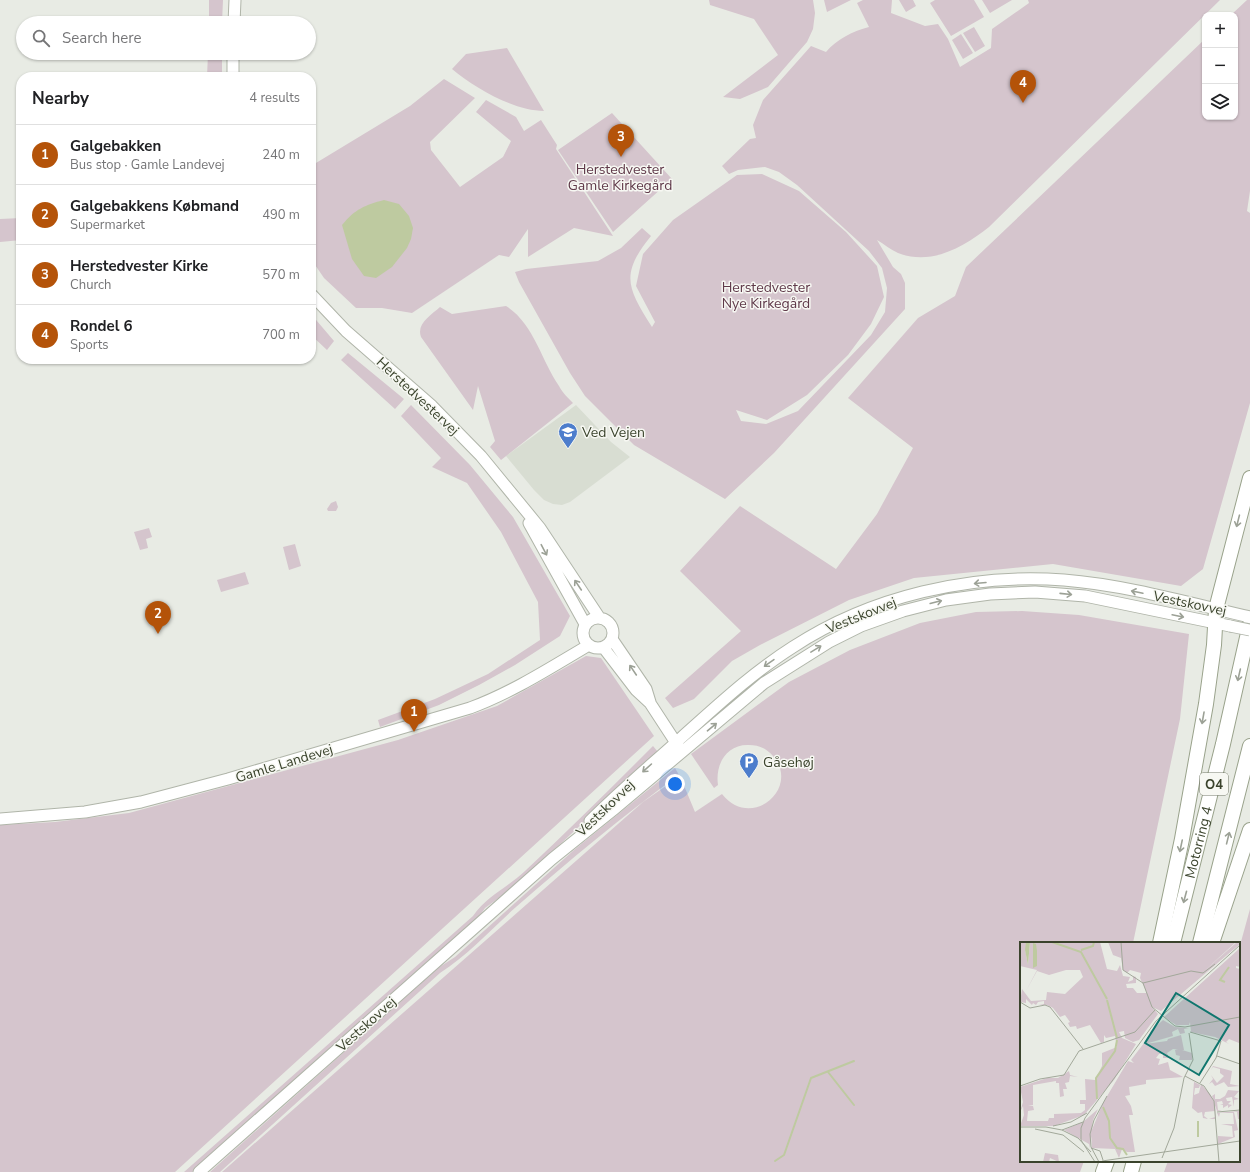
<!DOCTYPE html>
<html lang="en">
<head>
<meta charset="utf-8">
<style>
	:root { --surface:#fff; --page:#f6f6f6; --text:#202124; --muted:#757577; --line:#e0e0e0; --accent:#b45309 }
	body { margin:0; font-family:"Nunito Sans",sans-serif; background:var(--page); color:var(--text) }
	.controls { position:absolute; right:12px; top:12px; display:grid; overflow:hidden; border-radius:8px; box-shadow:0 1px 3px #0004 }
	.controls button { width:36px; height:36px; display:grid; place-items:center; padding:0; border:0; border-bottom:1px solid var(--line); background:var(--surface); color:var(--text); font:20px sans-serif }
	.you { position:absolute; left:675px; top:784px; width:14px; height:14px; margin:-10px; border:3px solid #fff; border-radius:50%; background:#1a73e8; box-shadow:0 0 0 6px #1a73e833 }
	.badge { display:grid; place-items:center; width:26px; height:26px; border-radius:50%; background:var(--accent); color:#fff; font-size:13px; font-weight:700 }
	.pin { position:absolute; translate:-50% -33px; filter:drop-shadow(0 1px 2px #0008) }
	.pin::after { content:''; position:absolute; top:21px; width:14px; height:12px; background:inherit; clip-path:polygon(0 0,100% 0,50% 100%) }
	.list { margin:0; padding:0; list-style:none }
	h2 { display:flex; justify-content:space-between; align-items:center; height:52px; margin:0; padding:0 16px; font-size:17px }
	h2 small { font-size:13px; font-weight:400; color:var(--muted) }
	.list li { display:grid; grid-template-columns:26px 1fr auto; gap:12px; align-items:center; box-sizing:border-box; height:60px; padding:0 16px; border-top:1px solid var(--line) }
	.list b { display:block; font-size:15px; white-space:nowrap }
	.list p { margin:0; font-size:13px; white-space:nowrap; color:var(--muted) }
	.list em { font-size:13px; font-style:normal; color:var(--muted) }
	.icon { flex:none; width:22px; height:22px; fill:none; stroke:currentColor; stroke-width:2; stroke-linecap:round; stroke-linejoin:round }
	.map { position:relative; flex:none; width:1250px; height:1172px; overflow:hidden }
	.search { position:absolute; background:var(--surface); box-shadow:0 1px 3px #0004; left:16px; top:16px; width:300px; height:44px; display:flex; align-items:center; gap:10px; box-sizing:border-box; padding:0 14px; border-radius:22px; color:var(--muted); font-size:15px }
	.panel { position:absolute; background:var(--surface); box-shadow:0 1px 3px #0004; left:16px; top:72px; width:300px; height:292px; border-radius:16px }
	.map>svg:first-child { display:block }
	.built { fill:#d8ddd2 }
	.green { fill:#d5c5cd }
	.water { fill:#becaa0 }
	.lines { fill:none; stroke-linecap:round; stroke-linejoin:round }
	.stream { stroke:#becaa0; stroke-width:2 }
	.secondary-casing { stroke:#b0b5a9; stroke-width:13 }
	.highway-casing { stroke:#99a28b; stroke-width:16 }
	.secondary { stroke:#fff; stroke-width:11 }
	.highway { stroke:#fff; stroke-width:14 }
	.secondary-bridge-casing { stroke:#b0b5a9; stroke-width:13; stroke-linecap:butt }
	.secondary-bridge { stroke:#fff; stroke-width:11 }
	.oneway { stroke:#9ca196 }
	.labels { text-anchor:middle; stroke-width:3; stroke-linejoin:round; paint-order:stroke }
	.shield { fill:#f7f8f3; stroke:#737968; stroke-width:1 }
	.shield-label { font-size:13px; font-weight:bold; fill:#3a432c }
	.park-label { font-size:14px; fill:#5f3949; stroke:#f7f8f3 }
	.street-label { font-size:14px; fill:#3a432c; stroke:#f7f8f3 }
	.poi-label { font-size:14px; fill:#3a432c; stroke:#f7f8f3; text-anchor:start }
	.inset-river { fill:none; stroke:#becaa0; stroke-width:2 }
	.inset-road { fill:none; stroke:#a2a89a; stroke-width:1 }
	.view { fill:#0f766e; fill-opacity:0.15; stroke:#0f766e; stroke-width:2 }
	.inset-edge { fill:none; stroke:#3a432c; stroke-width:2 }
</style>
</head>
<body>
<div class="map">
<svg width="1250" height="1172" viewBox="0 0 1250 1172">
	<rect width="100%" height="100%" fill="#e8ebe4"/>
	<!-- built -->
	<path class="built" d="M576,405L611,442L630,457L570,502L562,505L553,504L544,500L534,490L506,456Z"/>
	<!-- green -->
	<path class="green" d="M209,0H223L222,23H209Z
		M709,0H813L815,13L813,29L807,42L768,87L740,99L723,97L778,55L754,19L710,5Z
		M824,0H851L827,12Z
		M863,0H892L891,13L925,26L938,24L948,39L960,67L991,48L992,29L1029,3L1028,0H1220L989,227C964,247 931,266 898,253C891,250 884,244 877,240L893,267L901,274L905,283V309L774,453L725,499L634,445L585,396L570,373L519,282L515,272L526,269L598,261L621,248L642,228L651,236C620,274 627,288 652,327L655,322L636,286L643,254L673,220L737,175L762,174L799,191L846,232L877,266L884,297L871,324L848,355L807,395L767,420L736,410L741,421L766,424L798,411L871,335L885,312L887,288L882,268L869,251L797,185L779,172L765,167L738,170L729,174L722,166L750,139L756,138L753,125L763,100L811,46L826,52C837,39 853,31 869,27L857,3Z
		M899,0H913L916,6L906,12Z
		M935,0H974L984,17L951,36L930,3Z
		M982,0H1012L990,13Z
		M1247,0H1250V191L1247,211L1250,213V403L1203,569L1181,586L1053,564L914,578L849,600L760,645L732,661L694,699L673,708L665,698L741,631L680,571L740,506L836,569L877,514L913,448L848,398L918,318L955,296L966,267L1205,39V117H1235V15H1231Z
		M974,27L985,46L975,52L963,33Z
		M961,34L973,53L963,59L952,40Z
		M507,48L544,111C514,111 475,88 452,69L466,54Z
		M208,53H222V77H207Z
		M444,79L475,98L430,142L431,150L460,187L503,157L511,141L476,112L486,100L516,117L524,131L541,120L557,145L556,149L613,236L574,228L528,257V229L509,257L499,255L412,313L382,308H356L324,278L311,259V166L410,106Z
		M612,113L672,179L613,232L558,150Z
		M21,218V240L0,242V219Z
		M506,306C534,324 541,360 559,386C562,392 568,398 573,403L501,460L490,447L495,441L478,386L473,410L421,337C416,324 431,315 440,307L452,314Z
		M311,314L334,341L327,350L311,335Z
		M348,353L404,399L395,409L341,360Z
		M411,405L470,465L513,517L570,616L560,636L515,665L479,685L439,705L380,727L378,720L435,699L488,674L540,640L538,602L501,532L467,483L432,467L441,458L401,416Z
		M336,501L338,507L336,511H328L327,509L331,503Z
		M149,528L152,537L146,539L148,548L140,550L134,532Z
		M295,544L301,566L289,570L283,547Z
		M245,572L249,584L221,592L217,580Z
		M1022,611L1079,615L1189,634L1180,719L1133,943H1021V1161H1084L1080,1172H222L643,802L680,776L695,812L722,794C751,831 801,788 773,756C766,748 758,745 749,745C726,744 715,765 718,785L714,788L691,754L789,682L850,650L920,623L976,612Z
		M586,656L601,658L654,736L175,1172H0V825L55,822L129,813L398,740L497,706Z
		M653,746L658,752L518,884L485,908L476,921L192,1172H184L473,916C487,896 507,888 525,871C569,830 611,788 653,746Z
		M675,768L679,775C622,816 569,861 516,907C491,929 468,955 440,973L220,1172H210L438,968L455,957L574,850Z
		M1250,909V1172H1164L1168,1161H1239V949Z"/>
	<!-- water -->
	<path class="water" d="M384,200L399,204L409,216L413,228L411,239L407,248L392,267L376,278L364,276L352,259L342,225C355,209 365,205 384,200Z"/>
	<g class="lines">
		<!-- stream -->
		<path class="stream" d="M828,1072L854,1105
			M775,1161L784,1155L811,1078L854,1061"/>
		<defs>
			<path id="secondary" d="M234,23L235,0
				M233,77V53
				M311,294L346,331L432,406L481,456L540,528L599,617
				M529,523L585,624
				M583 633a15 15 0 1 1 30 0a15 15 0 1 1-30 0Z
				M612,639L646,689L650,702
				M603,647L636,690L650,703L680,749
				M0,819L85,812L141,802L228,779L470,708C513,692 550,668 589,645
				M590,821C619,792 650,766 681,738C717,706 752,673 793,647C871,596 971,573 1064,580C1126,585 1189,603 1250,617
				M199,1172L552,859L613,810L764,683L829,642L861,626L903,611L946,600L990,594L1035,592L1085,596L1230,626"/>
			<g id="highway">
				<path d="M1160,943L1182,839L1206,704L1214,645L1216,609L1250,478"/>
				<path id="s1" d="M1173,943L1223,744L1250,624"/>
				<path d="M1200,943L1250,746"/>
				<path d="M1212,943L1250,830"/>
				<path d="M1103,1172L1107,1161"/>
				<path d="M1131,1172L1134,1161"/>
			</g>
		</defs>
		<!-- secondary casing -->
		<use href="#secondary" class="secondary-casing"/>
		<!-- highway casing -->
		<use href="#highway" class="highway-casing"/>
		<!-- secondary -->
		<use href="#secondary" class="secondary"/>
		<!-- highway -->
		<use href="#highway" class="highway"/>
		<defs>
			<path id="secondary-bridge" d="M1230,626L1250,630"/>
		</defs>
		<!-- secondary-bridge casing -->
		<use href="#secondary-bridge" class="secondary-bridge-casing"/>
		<!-- secondary-bridge -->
		<use href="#secondary-bridge" class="secondary-bridge"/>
	</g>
	<!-- one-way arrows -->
	<defs><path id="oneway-shaft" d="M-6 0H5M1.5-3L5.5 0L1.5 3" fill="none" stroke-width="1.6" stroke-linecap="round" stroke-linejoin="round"/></defs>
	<g class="oneway">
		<use href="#oneway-shaft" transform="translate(1238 521) rotate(104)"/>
		<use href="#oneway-shaft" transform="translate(544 550) rotate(62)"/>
		<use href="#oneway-shaft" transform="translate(980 583) rotate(175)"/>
		<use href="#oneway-shaft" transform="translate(578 585) rotate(-124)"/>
		<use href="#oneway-shaft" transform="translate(1137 592) rotate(-168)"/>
		<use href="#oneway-shaft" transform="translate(1066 594) rotate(6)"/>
		<use href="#oneway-shaft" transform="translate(936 602) rotate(-14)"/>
		<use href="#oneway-shaft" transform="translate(1178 616) rotate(12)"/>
		<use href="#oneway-shaft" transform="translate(816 649) rotate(-31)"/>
		<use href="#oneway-shaft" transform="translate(769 663) rotate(145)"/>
		<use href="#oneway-shaft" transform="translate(633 670) rotate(-124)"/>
		<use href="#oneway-shaft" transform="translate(1239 675) rotate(103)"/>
		<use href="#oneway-shaft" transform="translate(1203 718) rotate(100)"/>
		<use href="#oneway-shaft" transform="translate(712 727) rotate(-40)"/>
		<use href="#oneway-shaft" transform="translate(647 768) rotate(138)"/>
		<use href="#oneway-shaft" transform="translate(1228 838) rotate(-76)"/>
		<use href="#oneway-shaft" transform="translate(1181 846) rotate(102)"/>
		<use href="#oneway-shaft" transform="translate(1185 897) rotate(105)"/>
	</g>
	<!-- icons -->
	<defs>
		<symbol id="school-pin" viewBox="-11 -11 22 30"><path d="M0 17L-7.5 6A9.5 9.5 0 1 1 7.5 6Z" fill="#4d7dcc" stroke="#f7f8f3"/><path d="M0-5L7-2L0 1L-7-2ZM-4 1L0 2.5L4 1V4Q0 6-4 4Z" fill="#fff"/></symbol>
		<symbol id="parking-pin" viewBox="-11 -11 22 30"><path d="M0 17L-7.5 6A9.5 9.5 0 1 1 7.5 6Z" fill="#4d7dcc" stroke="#f7f8f3"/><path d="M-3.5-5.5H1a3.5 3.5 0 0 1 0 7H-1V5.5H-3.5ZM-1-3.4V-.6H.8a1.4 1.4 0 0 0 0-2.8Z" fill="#fff"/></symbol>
	</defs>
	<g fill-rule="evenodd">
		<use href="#school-pin" x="557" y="421" width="22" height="30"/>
		<use href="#parking-pin" x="738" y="751" width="22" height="30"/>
	</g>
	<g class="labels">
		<!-- shield labels -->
		<rect class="shield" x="1200" y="773" width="28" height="22" rx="3"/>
		<g class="shield-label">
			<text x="1214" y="789">O4</text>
		</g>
		<!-- park labels -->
		<g class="park-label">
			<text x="620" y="174">Herstedvester<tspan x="620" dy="16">Gamle Kirkegård</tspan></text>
			<text x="766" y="292">Herstedvester<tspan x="766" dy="16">Nye Kirkegård</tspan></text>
		</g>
		<!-- street labels -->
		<g class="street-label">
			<text transform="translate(418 396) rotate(43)" y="5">Herstedvestervej</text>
			<text transform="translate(1190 603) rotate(12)" y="5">Vestskovvej</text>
			<text transform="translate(861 615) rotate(-22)" y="5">Vestskovvej</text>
			<text transform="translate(284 763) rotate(-17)" y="5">Gamle Landevej</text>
			<text transform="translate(605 808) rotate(-44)" y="5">Vestskovvej</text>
			<text dy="5" stroke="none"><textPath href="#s1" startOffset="104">Motorring 4</textPath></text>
			<text transform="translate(366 1024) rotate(-42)" y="5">Vestskovvej</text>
		</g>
		<!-- poi labels -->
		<g class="poi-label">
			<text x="582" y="437">Ved Vejen</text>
			<text x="763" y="767">Gåsehøj</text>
		</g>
	</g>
	<!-- overview -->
	<g transform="translate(1020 942)">
		<rect width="220" height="220" fill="#e8ebe4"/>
		<path d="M0,0L7,1V8L5,7L8,23L10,0H80L87,27L97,29L100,23L103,34L110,35L108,40L113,38V34L116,35V41L106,42L107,46H113L117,51H127L120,36L121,31L110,28L107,31L103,28L101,16L93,13L88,0H216L182,31L217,0L220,2L141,69L132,65L138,72L119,98L113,100L105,96L104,89L99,90L102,96L116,102L94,138L64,173L34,184H0L4,173L3,164L0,170L3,160L0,145L27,136H38L49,129L50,133L58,135L50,134L49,140L45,141L47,147H43L44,154L40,155L39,141H36V139L13,143V163L8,164H13L14,168L8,169L7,179H28L29,176H34V172L61,171L65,168V162H60V158H66L65,137L75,138L82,124V111L97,105L95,94L86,96L84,93V100L81,101L70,83L57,87L56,84L50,85L48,81L50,80L45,73L40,75L33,66L27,63H19L24,62V59L18,60L16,63L13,61L12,63L6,57V61L0,60L2,47L11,59L26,58L27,50L45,52L63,35L60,28H46L29,33L17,29L6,49L17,28L0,24ZM220,6V25L216,24V26L220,27L219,101L209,97L206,100L209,102L195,95L171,90L170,80L169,83H156L144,75ZM143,78L155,85L169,86L164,87L165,91L160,92L158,87L152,90L153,94L125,102L147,99L148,97L161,93L164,108L153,107L147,111L149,116H143V112H139L136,116L140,117L138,123L148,120L150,128L163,135L126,138V142L109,145L110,153L105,154L111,164L113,173H109L115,210H107L102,207L99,216L95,207L72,206L71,190L83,161L108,119L114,121L111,118L131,92L130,90ZM159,107L172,111V118H159L160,114L156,113L155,108ZM193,124L212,129L210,142L220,144L208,145L204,140L195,144L192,140L189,142L193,137L191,133L197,141L204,134L200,131V127L193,125L191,128ZM165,135L180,143L179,146H175L174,153L179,151L181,142L190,152L195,162L196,177H189L195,175V169L185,170L184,174L188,177L183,176L182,170L178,171L172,166L174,140ZM208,148L219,149L214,155L219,157L214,158V165L212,155L206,156L207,159H211L208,162L212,163L208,166V163L203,166V163H200L203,162L202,159L197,160L198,168L202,169H197L192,154L195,152V157H200L205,154ZM78,167L73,178L70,206L69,202L44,188L63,180ZM219,169L220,177H218L217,170H214L218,188L214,189L215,195L198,202V194L213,195L212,184L201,182H214L213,171H200L199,175L197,171ZM25,211L38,213L39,220L30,216L29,220H23Z" fill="#d5c5cd"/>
		<path d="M6,0H10L8,23L5,8ZM13,1L16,2L17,9V24L13,26Z" fill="#becaa0"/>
		<path class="inset-river" d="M32,0L61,10L87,57M61,8L73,4L74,0M205,40L200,38L209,25M87,58L97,96M77,157L76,136L95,109L97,98M83,165L89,179L90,196L97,206L103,207L107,213M178,195V179"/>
		<path class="inset-road" d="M101,0L103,28L123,41M123,41L132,65L155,84L165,85L220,75M123,41L171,29L183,31L195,22M0,60L10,66L25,63L30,65L63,107M170,90L201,99L196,116L180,141M197,114L220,122M165,134L184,144L194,159L199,220M0,144L20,137L44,133L59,109L115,90L135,68M197,170L220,168M33,184L51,180L67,171M0,185H26L42,188L58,196L71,210M15,187L43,193L64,210M42,188L63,180M71,206L80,209L83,218M142,216L154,186L164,136L173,118L169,91M82,219L220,199M75,220L61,198V186L65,176L136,79L220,3M79,220L71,205L70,192L74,178L87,154"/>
		<path class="view" d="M156,51L209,83L179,133L125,101Z"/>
		<rect width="220" height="220" class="inset-edge"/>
	</g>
</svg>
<div class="controls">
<button>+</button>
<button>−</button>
<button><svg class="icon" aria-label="layers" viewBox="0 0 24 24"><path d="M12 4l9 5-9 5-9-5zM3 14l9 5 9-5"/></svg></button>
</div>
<div class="you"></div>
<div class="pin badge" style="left:414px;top:732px">1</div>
<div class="pin badge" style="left:158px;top:634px">2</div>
<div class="pin badge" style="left:621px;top:157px">3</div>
<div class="pin badge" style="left:1023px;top:103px">4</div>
<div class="search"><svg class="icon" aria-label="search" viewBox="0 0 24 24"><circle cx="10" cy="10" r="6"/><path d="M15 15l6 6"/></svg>Search here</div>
<section class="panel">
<h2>Nearby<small>4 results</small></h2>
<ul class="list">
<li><span class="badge">1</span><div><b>Galgebakken</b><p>Bus stop · Gamle Landevej</p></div><em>240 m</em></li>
<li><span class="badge">2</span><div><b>Galgebakkens Købmand</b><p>Supermarket</p></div><em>490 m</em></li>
<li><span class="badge">3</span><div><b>Herstedvester Kirke</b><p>Church</p></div><em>570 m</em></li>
<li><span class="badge">4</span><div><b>Rondel 6</b><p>Sports</p></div><em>700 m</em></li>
</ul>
</section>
</div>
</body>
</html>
